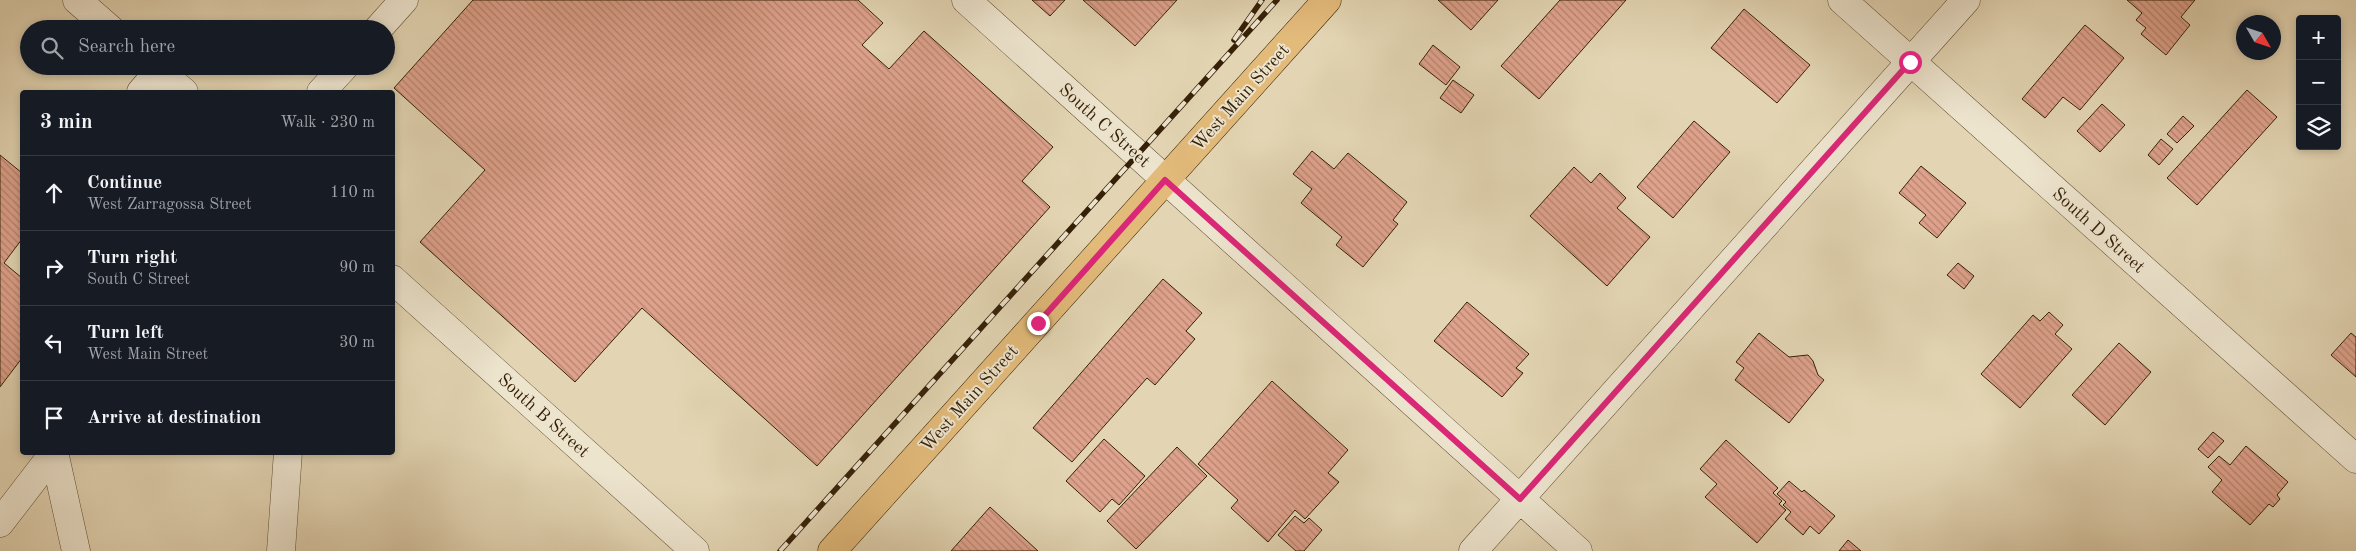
<!DOCTYPE html>
<html lang="en">
<head>
<meta charset="utf-8">
<style>
	:root { --surface:#171b24; --page:#242831; --text:#f1f3f6; --muted:#9ea1a6; --line:#363941 }
	body { margin:0; font-family:"Old Standard TT",serif; background:var(--page); color:var(--text) }
	.controls { position:absolute; right:15px; top:15px; display:grid; overflow:hidden; border-radius:5px; box-shadow:0 2px 8px #0003 }
	.controls button { width:45px; height:45px; display:grid; place-items:center; padding:0; border:0; border-bottom:1px solid var(--line); background:var(--surface); color:var(--text); font:25px sans-serif }
	.compass { position:absolute; left:2236px; top:15px; width:45px; height:45px; border-radius:50%; background:var(--surface); box-shadow:0 2px 8px #0003; rotate:129deg }
	.stop { position:absolute; width:15px; height:15px; margin:-11px; border:4px solid #db2777; border-radius:50%; background:#fff }
	.stop.end { background:#db2777; border-color:#fff; box-shadow:0 1px 5px #0008 }
	.list { margin:0; padding:0; list-style:none }
	h2 { display:flex; justify-content:space-between; align-items:center; height:65px; margin:0; padding:0 20px; font-size:21px }
	h2 small { font-size:16px; font-weight:400; color:var(--muted) }
	.list li { display:grid; grid-template-columns:32px 1fr auto; gap:15px; align-items:center; box-sizing:border-box; height:75px; padding:0 20px; border-top:1px solid var(--line) }
	.list b { display:block; font-size:19px; white-space:nowrap }
	.list p { margin:0; font-size:16px; white-space:nowrap; color:var(--muted) }
	.list em { font-size:16px; font-style:normal; color:var(--muted) }
	.icon { flex:none; width:28px; height:28px; fill:none; stroke:currentColor; stroke-width:2; stroke-linecap:round; stroke-linejoin:round }
	.map { position:relative; flex:none; width:2356px; height:551px; overflow:hidden }
	.search { position:absolute; background:var(--surface); box-shadow:0 2px 8px #0003; left:20px; top:20px; width:375px; height:55px; display:flex; align-items:center; gap:12px; box-sizing:border-box; padding:0 18px; border-radius:28px; color:var(--muted); font-size:19px }
	.panel { position:absolute; background:var(--surface); box-shadow:0 2px 8px #0003; left:20px; top:90px; width:375px; height:365px; border-radius:5px }
	.map>svg:first-child { display:block }
	.building { fill:url(#building-back-hatch); stroke:#362108 }
	.lines { fill:none; stroke-linecap:round; stroke-linejoin:round }
	.minor-casing { stroke:#614e33; stroke-width:29 }
	.major-casing { stroke:#362108; stroke-width:29 }
	.minor { stroke:#ede4ce; stroke-width:28 }
	.major { stroke:#e2ba7a; stroke-width:28 }
	.rail-casing { stroke:#362108; stroke-width:5.5 }
	.rail { stroke:#ede4ce; stroke-width:4; stroke-dasharray:11; stroke-linecap:butt }
	.route { stroke:#db2777; stroke-width:6 }
	.labels { text-anchor:middle; stroke-width:4; stroke-linejoin:round; paint-order:stroke }
	.street-label { font-size:18px; fill:#362108; stroke:#ede4ce }
</style>
</head>
<body>
<div class="map">
<svg width="2356" height="551" viewBox="0 0 2356 551">
	<defs>
		<pattern id="building-back-hatch" width="6" height="6" patternUnits="userSpaceOnUse" patternTransform="scale(1.25)"><rect width="6" height="6" fill="#dfa28c"/><path d="M-1 5l2 2M0 0l6 6M5-1l2 2" fill="none" stroke="#b68470"/></pattern>
	</defs>
	<rect width="100%" height="100%" fill="#e3d5b3"/>
	<filter id="stains"><feTurbulence type="fractalNoise" baseFrequency=".004" numOctaves="4"/><feColorMatrix values="0 0 0 0 .2 0 0 0 0 .09 0 0 0 0 .02 0 0 0 .5 -.17"/></filter>
	<radialGradient id="worn" r=".72"><stop offset=".6" stop-color="#630" stop-opacity="0"/><stop offset="1" stop-color="#630" stop-opacity=".3"/></radialGradient>
	<!-- building -->
	<path class="building" d="M473,0H858L883,23L862,45L889,69L924,31L1053,147L1022,181L1050,207L817,466L642,308L575,382L420,242L485,170L394,88Z
		M1032,0H1065L1050,16Z
		M1083,0H1177L1135,46Z
		M1438,0H1498L1471,30Z
		M1560,0H1626L1539,99L1501,66Z
		M2127,0H2195L2181,17L2190,25L2166,55L2141,34L2146,28L2136,20L2142,13Z
		M1744,9L1810,65L1777,103L1711,48Z
		M2085,25L2124,58L2080,110L2063,97L2045,118L2022,99Z
		M1433,45L1460,67L1446,85L1419,64Z
		M1453,80L1474,95L1461,113L1440,98Z
		M2247,90L2277,117L2197,205L2167,178Z
		M2102,104L2125,125L2100,152L2077,131Z
		M2183,116L2194,126L2177,143L2167,134Z
		M1694,121L1730,152L1673,218L1637,187Z
		M2161,139L2173,149L2159,165L2148,155Z
		M1312,151L1334,169L1348,153L1407,202L1393,220L1398,224L1363,267L1336,245L1342,237L1301,203L1312,189L1293,174Z
		M0,155L22,173V239L4,263L22,278V358L0,387Z
		M1921,166L1966,203L1937,238L1919,223L1926,215L1899,193Z
		M1574,167L1591,183L1600,173L1626,198L1617,208L1650,237L1607,286L1530,216Z
		M1958,263L1974,276L1964,289L1947,275Z
		M1163,279L1202,313L1186,331L1195,339L1155,385L1147,378L1072,462L1033,428Z
		M1467,302L1529,354L1516,368L1523,373L1502,397L1434,341Z
		M2049,312L2063,325L2055,334L2072,349L2020,408L1981,374L2033,315L2040,321Z
		M1759,333L1789,357L1808,355L1813,361L1818,375L1824,380L1789,423L1735,380L1744,368L1736,362Z
		M2351,333L2356,337V377L2331,355Z
		M2119,343L2151,372L2105,425L2072,395Z
		M1272,381L1348,450L1328,473L1339,482L1305,519L1295,510L1268,542L1231,508L1238,500L1198,464Z
		M2213,432L2224,441L2208,458L2198,449Z
		M1104,439L1145,476L1119,505L1112,499L1100,512L1066,481Z
		M1726,440L1778,488L1773,493L1782,501L1779,504L1786,510L1757,543L1705,497L1717,484L1700,469Z
		M2246,446L2288,482L2277,495L2280,499L2273,507L2269,504L2250,525L2212,492L2222,480L2208,467L2219,456L2230,465Z
		M1177,447L1207,476L1136,549L1107,521Z
		M1789,481L1802,492L1804,490L1835,516L1819,534L1810,526L1803,535L1785,519L1791,512L1783,505L1786,502L1777,494Z
		M990,507L1038,551H951Z
		M1295,516L1304,523L1309,518L1322,530L1304,551H1296L1278,535Z
		M1848,540L1861,551H1839Z"/>
	<g class="lines">
		<defs>
			<path id="minor" d="M77,0L110,29
				M966,0L1578,551
				M1842,0L2356,459
				M378,29L404,0
				M153,66L184,92
				M141,92L159,71
				M321,92L345,66
				M392,279L695,551
				M54,452L76,551
				M0,523L53,454
				M281,551L288,452
				M1473,551L1966,0"/>
			<path id="major" d="M832,551L1327,0"/>
		</defs>
		<!-- minor casing -->
		<use href="#minor" class="minor-casing"/>
		<!-- major casing -->
		<use href="#major" class="major-casing"/>
		<!-- minor -->
		<use href="#minor" class="minor"/>
		<!-- major -->
		<use href="#major" class="major"/>
		<defs>
			<path id="rail" d="M1234,40L1262,0
				M780,551L1277,0"/>
		</defs>
		<!-- rail casing -->
		<use href="#rail" class="rail-casing"/>
		<!-- rail -->
		<use href="#rail" class="rail"/>
	</g>
	<g class="lines">
		<!-- route -->
		<path class="route" d="M1038,323L1165,180L1520,499L1910,62"/>
	</g>
	<g class="labels">
		<!-- street labels -->
		<g class="street-label">
			<text transform="translate(1240 97) rotate(-48)" y="6">West Main Street</text>
			<text transform="translate(1105 125) rotate(42)" y="6">South C Street</text>
			<text transform="translate(2099 230) rotate(42)" y="6">South D Street</text>
			<text transform="translate(969 398) rotate(-48)" y="6">West Main Street</text>
			<text transform="translate(544 415) rotate(42)" y="6">South B Street</text>
		</g>
	</g>
	<rect width="100%" height="100%" filter="url(#stains)"/>
	<rect width="100%" height="100%" fill="url(#worn)"/>
</svg>
<div class="controls">
<button>+</button>
<button>−</button>
<button><svg class="icon" aria-label="layers" viewBox="0 0 24 24"><path d="M12 4l9 5-9 5-9-5zM3 14l9 5 9-5"/></svg></button>
</div>
<svg class="compass" viewBox="-18 -18 36 36"><path d="M0-13l5 13h-10z" fill="#e53935"/><path d="M0 13l5-13h-10z" fill="#9ea1a6"/></svg>
<div class="stop" style="left:1910px;top:62px"></div>
<div class="stop end" style="left:1038px;top:323px"></div>
<div class="search"><svg class="icon" aria-label="search" viewBox="0 0 24 24"><circle cx="10" cy="10" r="6"/><path d="M15 15l6 6"/></svg>Search here</div>
<section class="panel">
<h2>3 min<small>Walk · 230 m</small></h2>
<ul class="list">
<li><svg class="icon" aria-label="ahead" viewBox="0 0 24 24"><path d="M12 20V5M6 11l6-6 6 6"/></svg><div><b>Continue</b><p>West Zarragossa Street</p></div><em>110 m</em></li>
<li><svg class="icon" aria-label="right" viewBox="0 0 24 24"><path d="M7 20v-9h11M14 6l5 5-5 5"/></svg><div><b>Turn right</b><p>South C Street</p></div><em>90 m</em></li>
<li><svg class="icon" aria-label="left" viewBox="0 0 24 24"><path d="M17 20v-9H6M10 6l-5 5 5 5"/></svg><div><b>Turn left</b><p>West Main Street</p></div><em>30 m</em></li>
<li><svg class="icon" aria-label="arrive" viewBox="0 0 24 24"><path d="M6 21V4h12l-3 4 3 4H6"/></svg><div><b>Arrive at destination</b></div></li>
</ul>
</section>
</div>
</body>
</html>
